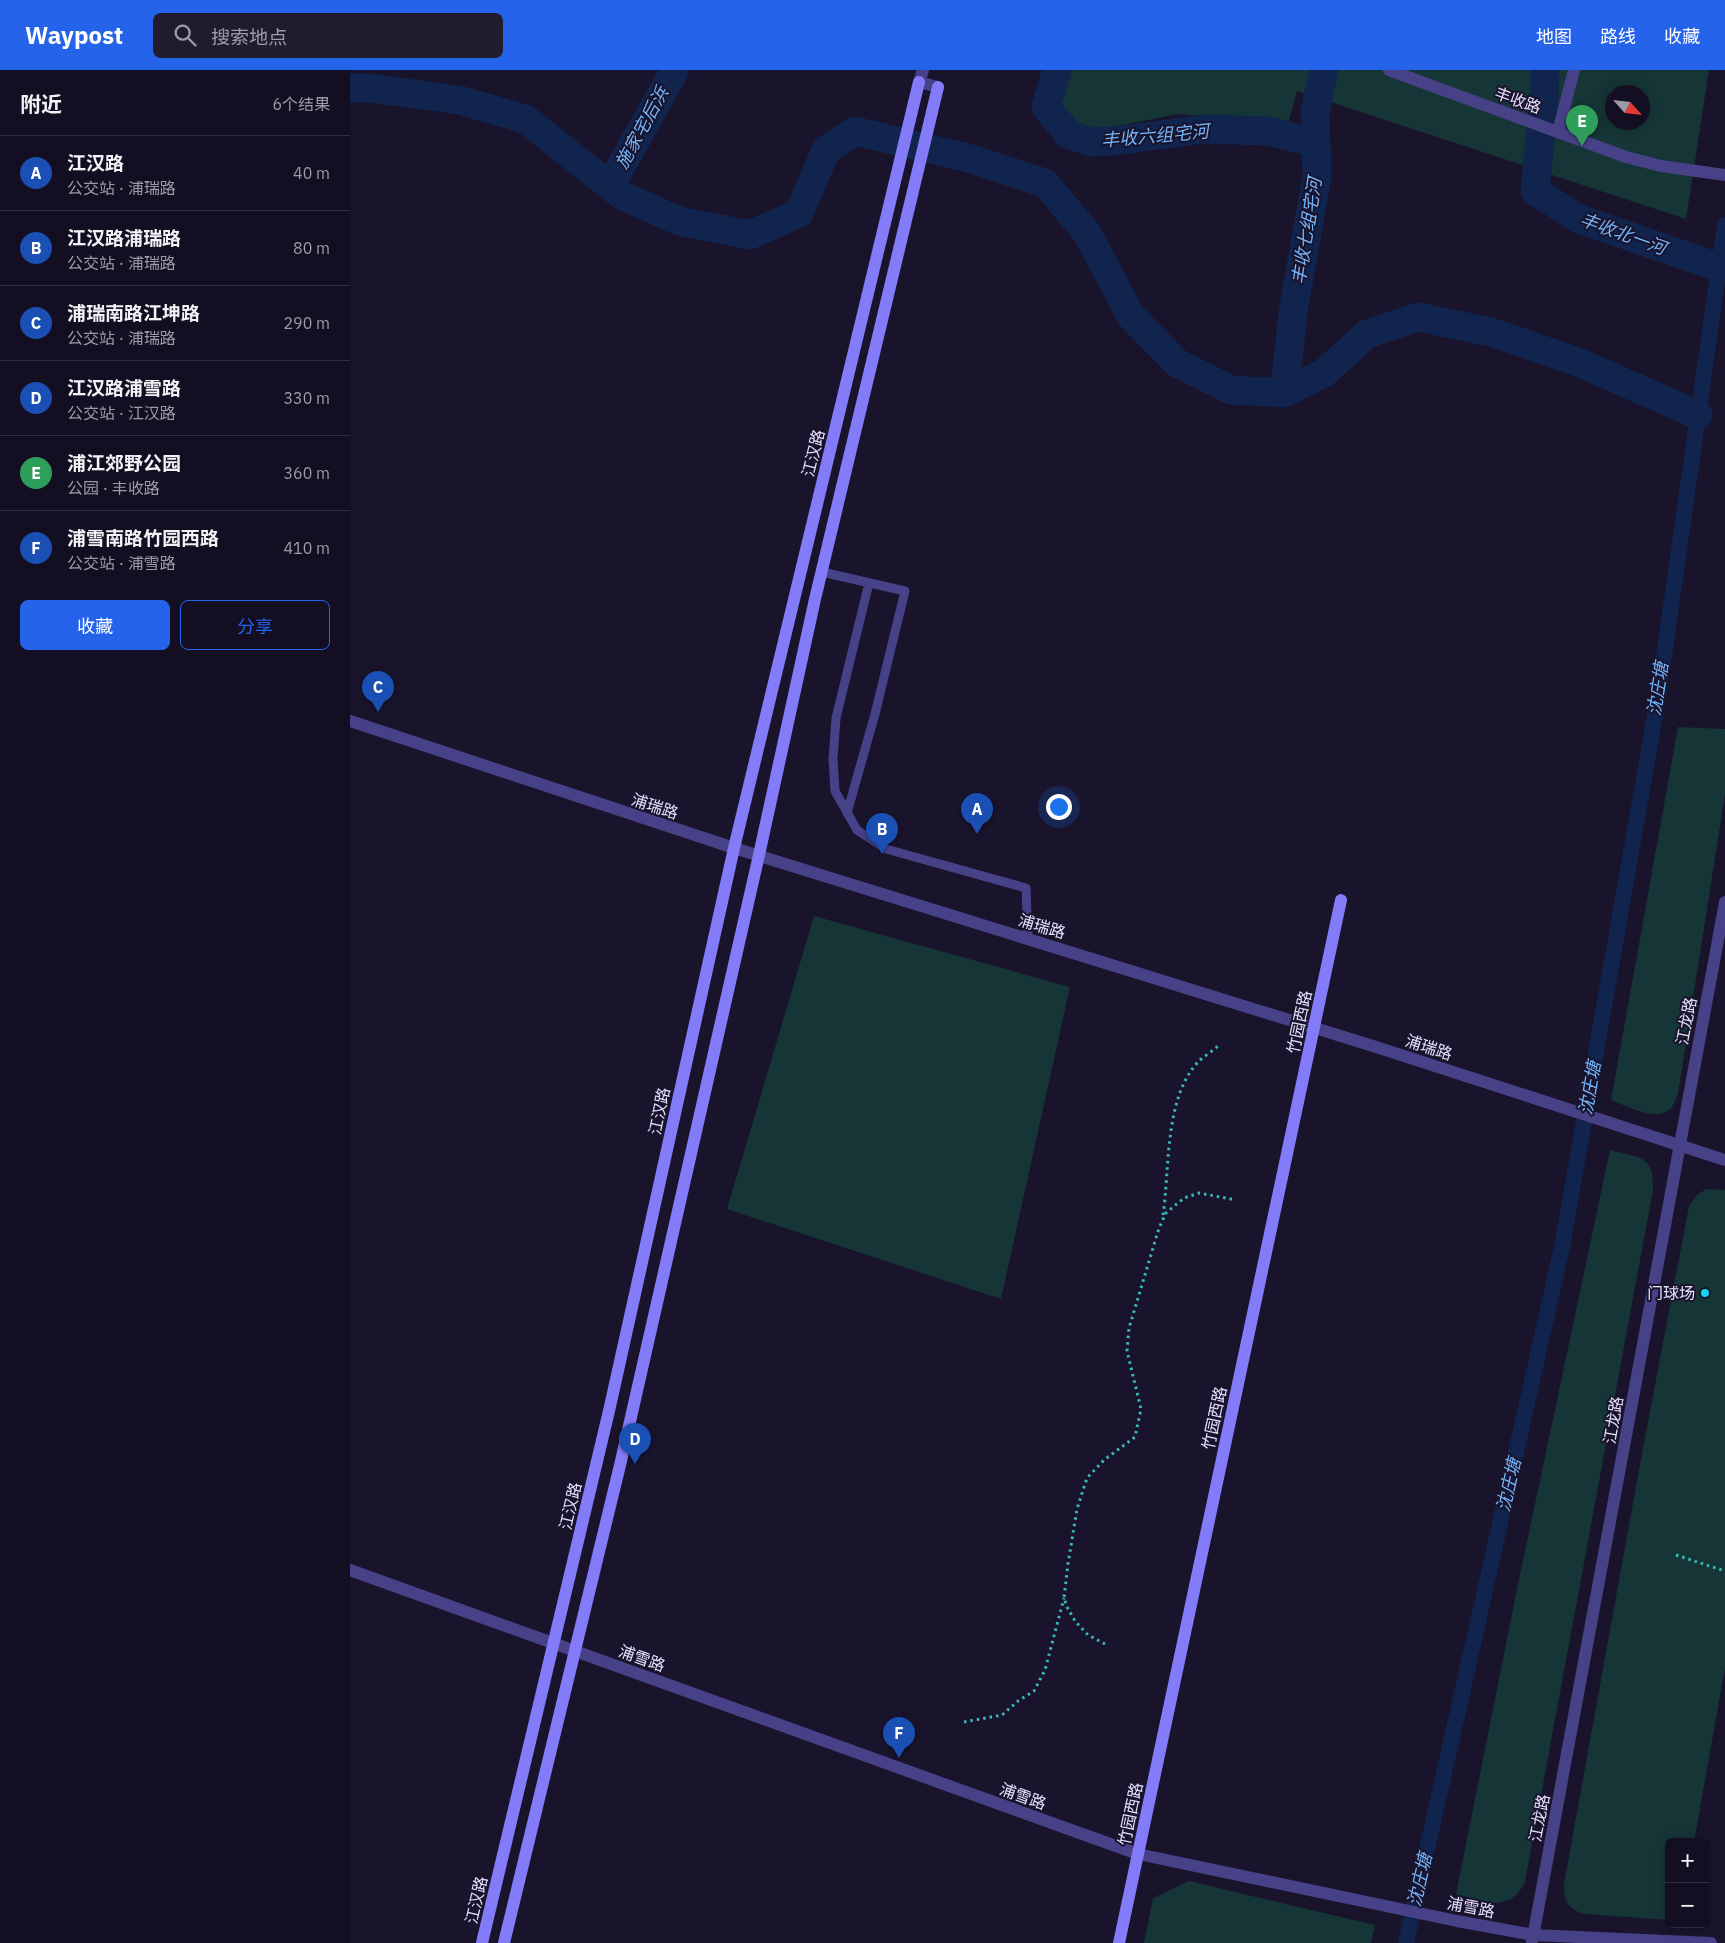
<!DOCTYPE html>
<html lang="zh">
<head>
<meta charset="utf-8">
<style>
	:root { --surface:#130e21; --page:#201c2e; --text:#f1f3f6; --muted:#9d9ca5; --line:#322e3f; --accent:#2563eb }
	body { margin:0; font-family:"IBM Plex Sans","Noto Sans SC",sans-serif; background:var(--page); color:var(--text) }
	.controls { position:absolute; right:15px; bottom:15px; display:grid; overflow:hidden; border-radius:8px; box-shadow:0 2px 12px #0003 }
	.controls button { width:45px; height:45px; display:grid; place-items:center; padding:0; border:0; border-bottom:1px solid var(--line); background:var(--surface); color:var(--text); font:25px sans-serif }
	.compass { position:absolute; left:1255px; top:15px; width:45px; height:45px; border-radius:50%; background:var(--surface); box-shadow:0 2px 12px #0003; rotate:117deg }
	.you { position:absolute; left:708px; top:736px; width:18px; height:18px; margin:-12px; border:4px solid #fff; border-radius:50%; background:#1a73e8; box-shadow:0 0 0 8px #1a73e833 }
	.badge { display:grid; place-items:center; width:32px; height:32px; border-radius:50%; background:var(--accent); color:#fff; font-size:16px; font-weight:700 }
	.pin { position:absolute; translate:-50% -41px; filter:drop-shadow(0 1px 2px #0008) }
	.pin::after { content:''; position:absolute; top:26px; width:18px; height:15px; background:inherit; clip-path:polygon(0 0,100% 0,50% 100%) }
	.list { margin:0; padding:0; list-style:none }
	h2 { display:flex; justify-content:space-between; align-items:center; height:65px; margin:0; padding:0 20px; font-size:21px }
	h2 small { font-size:16px; font-weight:400; color:var(--muted) }
	.list li { display:grid; grid-template-columns:32px 1fr auto; gap:15px; align-items:center; box-sizing:border-box; height:75px; padding:0 20px; border-top:1px solid var(--line) }
	.list b { display:block; font-size:19px; white-space:nowrap }
	.list p { margin:0; font-size:16px; white-space:nowrap; color:var(--muted) }
	.list em { font-size:16px; font-style:normal; color:var(--muted) }
	.actions { display:flex; gap:10px; padding:15px 20px }
	.actions a { flex:1; padding:11px 0; border:1px solid var(--accent); border-radius:8px; text-align:center; font-size:18px; color:var(--accent) }
	.actions .main { background:var(--accent); color:#fff }
	.icon { flex:none; width:28px; height:28px; fill:none; stroke:currentColor; stroke-width:2; stroke-linecap:round; stroke-linejoin:round }
	.map { position:relative; flex:none; width:1375px; height:1873px; overflow:hidden }
	header { display:flex; align-items:center; gap:30px; box-sizing:border-box; height:70px; padding:0 25px; background:var(--accent); color:#fff }
	header strong { font-size:24px }
	nav { display:flex; gap:28px; margin-inline-start:auto; font-size:18px }
	.search { width:350px; height:45px; background:var(--page); display:flex; align-items:center; gap:12px; box-sizing:border-box; padding:0 18px; border-radius:8px; color:var(--muted); font-size:19px }
	main { display:flex }
	aside { flex:1; background:var(--surface) }
	.map>svg:first-child { display:block }
	.green { fill:#163536; fill-rule:evenodd }
	.lines { fill:none; stroke-linecap:round; stroke-linejoin:round }
	.canal { stroke:#10244d; stroke-width:16 }
	.river { stroke:#10244d; stroke-width:29 }
	.path { stroke:#37bab8; stroke-width:3; stroke-dasharray:2.5 4; stroke-linecap:butt }
	.lane { stroke:#474188; stroke-width:9 }
	.street { stroke:#474188; stroke-width:12 }
	.secondary { stroke:#847bf9; stroke-width:12 }
	.poi-dot { fill:#15d3f4; stroke:#19132c; stroke-width:2 }
	.labels { text-anchor:middle; stroke-width:4; stroke-linejoin:round; paint-order:stroke }
	.street-label { font-size:16px; fill:#e4e0fe; stroke:#19132c }
	.poi-label { font-size:16px; fill:#e4e0fe; stroke:#19132c; text-anchor:end }
	.water-label { font-size:18px; font-style:italic; fill:#73b4f8; stroke:#19132c }
</style>
</head>
<body>
<header>
<strong>Waypost</strong>
<div class="search"><svg class="icon" aria-label="search" viewBox="0 0 24 24"><circle cx="10" cy="10" r="6"/><path d="M15 15l6 6"/></svg>搜索地点</div>
<nav><a>地图</a><a>路线</a><a>收藏</a></nav>
</header>
<main>
<aside>
<h2>附近<small>6个结果</small></h2>
<ul class="list">
<li><span class="badge" style="background:#1a4fb4">A</span><div><b>江汉路</b><p>公交站 · 浦瑞路</p></div><em>40 m</em></li>
<li><span class="badge" style="background:#1a4fb4">B</span><div><b>江汉路浦瑞路</b><p>公交站 · 浦瑞路</p></div><em>80 m</em></li>
<li><span class="badge" style="background:#1a4fb4">C</span><div><b>浦瑞南路江坤路</b><p>公交站 · 浦瑞路</p></div><em>290 m</em></li>
<li><span class="badge" style="background:#1a4fb4">D</span><div><b>江汉路浦雪路</b><p>公交站 · 江汉路</p></div><em>330 m</em></li>
<li><span class="badge" style="background:#2e9e5b">E</span><div><b>浦江郊野公园</b><p>公园 · 丰收路</p></div><em>360 m</em></li>
<li><span class="badge" style="background:#1a4fb4">F</span><div><b>浦雪南路竹园西路</b><p>公交站 · 浦雪路</p></div><em>410 m</em></li>
</ul>
<div class="actions"><a class="main">收藏</a><a>分享</a></div>
</aside>
<div class="map">
<svg width="1375" height="1873" viewBox="0 0 1375 1873">
	<rect width="100%" height="100%" fill="#19132c"/>
	<!-- green -->
	<path class="green" d="M717,0H1359L1336,149L947,21L938,54L828,44L734,63L711,42L712,14ZM1262,22H1292V52H1262Z
		M1328,657L1375,659V724L1328,1024C1326,1028 1324,1035 1321,1038C1307,1053 1277,1036 1261,1030Z
		M464,846L720,917L651,1229L377,1139Z
		M1260,1080C1289,1088 1304,1084 1303,1120L1175,1812C1160,1844 1132,1831 1106,1824L1168,1514Z
		M1356,1119L1375,1120V1598L1344,1772H1319V1850L1235,1844C1219,1840 1213,1831 1214,1814L1293,1378L1339,1136L1347,1125Z
		M839,1811L1025,1855L1021,1873H794L803,1828Z"/>
	<g class="lines">
		<!-- canal -->
		<path class="canal" d="M1056,1873L1212,1177L1308,628L1375,155"/>
		<!-- river -->
		<path class="river" d="M707,0L696,37L719,65L743,72L772,70L853,59L918,61L966,73
			M1195,0L1194,27L1185,121L1229,149L1368,197
			M0,18H19L109,30L175,49L273,126L329,151L400,165L449,143L476,80L505,61L618,88L695,113L737,163L781,246L827,293L881,320L934,323L974,303L1017,264L1068,247L1141,262L1228,292L1348,345
			M260,116L325,0
			M934,323L944,236L967,106L965,42L974,0"/>
		<!-- path -->
		<path class="path" d="M813,1145C820,1098 814,1029 848,992C854,986 863,981 869,975
			M1326,1485L1375,1501
			M755,1574L738,1565L725,1551L717,1537L714,1528L718,1494L727,1439L737,1408L754,1390L785,1367L791,1339L777,1281L779,1258L809,1158L816,1143L834,1128L849,1123L886,1130
			M614,1652L652,1645L668,1631L684,1621L695,1600L714,1528"/>
		<!-- lane -->
		<path class="lane" d="M472,502L555,521L525,644L497,743
			M519,513L486,648L483,689L485,721L507,760L536,779L676,818L678,869"/>
		<!-- street -->
		<path class="street" d="M573,0L569,12L588,17
			M1039,0L1276,87L1311,96L1375,105
			M1208,62L1224,0
			M0,651L384,778L1023,976L1375,1090
			M0,1500L788,1784L1107,1851L1184,1865L1361,1873
			M1182,1872L1375,832"/>
		<!-- secondary -->
		<path class="secondary" d="M132,1873L259,1341L384,778L569,12
			M154,1873L271,1391L409,785L465,529L588,17
			M769,1873L991,830"/>
	</g>
	<!-- markers -->
	<circle class="poi-dot" cx="1355" cy="1223" r="5"/>
	<g class="labels">
		<!-- street labels -->
		<g class="street-label">
			<text transform="translate(1168 30) rotate(20)" y="6">丰收路</text>
			<text transform="translate(463 383) rotate(-76)" y="6">江汉路</text>
			<text transform="translate(305 736) rotate(18)" y="6">浦瑞路</text>
			<text transform="translate(692 856) rotate(17)" y="6">浦瑞路</text>
			<text transform="translate(1336 951) rotate(-79)" y="6">江龙路</text>
			<text transform="translate(949 952) rotate(-78)" y="6">竹园西路</text>
			<text transform="translate(1079 977) rotate(18)" y="6">浦瑞路</text>
			<text transform="translate(309 1041) rotate(-78)" y="6">江汉路</text>
			<text transform="translate(864 1348) rotate(-78)" y="6">竹园西路</text>
			<text transform="translate(1263 1350) rotate(-80)" y="6">江龙路</text>
			<text transform="translate(220 1436) rotate(-77)" y="6">江汉路</text>
			<text transform="translate(292 1588) rotate(20)" y="6">浦雪路</text>
			<text transform="translate(673 1726) rotate(20)" y="6">浦雪路</text>
			<text transform="translate(780 1744) rotate(-78)" y="6">竹园西路</text>
			<text transform="translate(1189 1748) rotate(-79)" y="6">江龙路</text>
			<text transform="translate(126 1830) rotate(-77)" y="6">江汉路</text>
			<text transform="translate(1121 1837) rotate(11)" y="6">浦雪路</text>
		</g>
		<!-- poi labels -->
		<g class="poi-label">
			<text x="1345" y="1229">门球场</text>
		</g>
		<!-- water labels -->
		<g class="water-label">
			<text transform="translate(292 58) rotate(-61)" y="6">施家宅后浜</text>
			<text transform="translate(805 66) rotate(-5)" y="6">丰收六组宅河</text>
			<text transform="translate(957 161) rotate(-81)" y="6">丰收七组宅河</text>
			<text transform="translate(1273 164) rotate(20)" y="6">丰收北一河</text>
			<text transform="translate(1308 619) rotate(-81)" y="6">沈庄塘</text>
			<text transform="translate(1240 1018) rotate(-80)" y="6">沈庄塘</text>
			<text transform="translate(1159 1415) rotate(-77)" y="6">沈庄塘</text>
			<text transform="translate(1070 1810) rotate(-77)" y="6">沈庄塘</text>
		</g>
	</g>
</svg>
<div class="controls">
<button>+</button>
<button>−</button>
</div>
<svg class="compass" viewBox="-18 -18 36 36"><path d="M0-13l5 13h-10z" fill="#e53935"/><path d="M0 13l5-13h-10z" fill="#9d9ca5"/></svg>
<div class="you"></div>
<div class="pin badge" style="left:627px;top:764px;background:#1a4fb4">A</div>
<div class="pin badge" style="left:532px;top:784px;background:#1a4fb4">B</div>
<div class="pin badge" style="left:28px;top:642px;background:#1a4fb4">C</div>
<div class="pin badge" style="left:285px;top:1394px;background:#1a4fb4">D</div>
<div class="pin badge" style="left:1232px;top:76px;background:#2e9e5b">E</div>
<div class="pin badge" style="left:549px;top:1688px;background:#1a4fb4">F</div>
</div>
</main>
</body>
</html>
